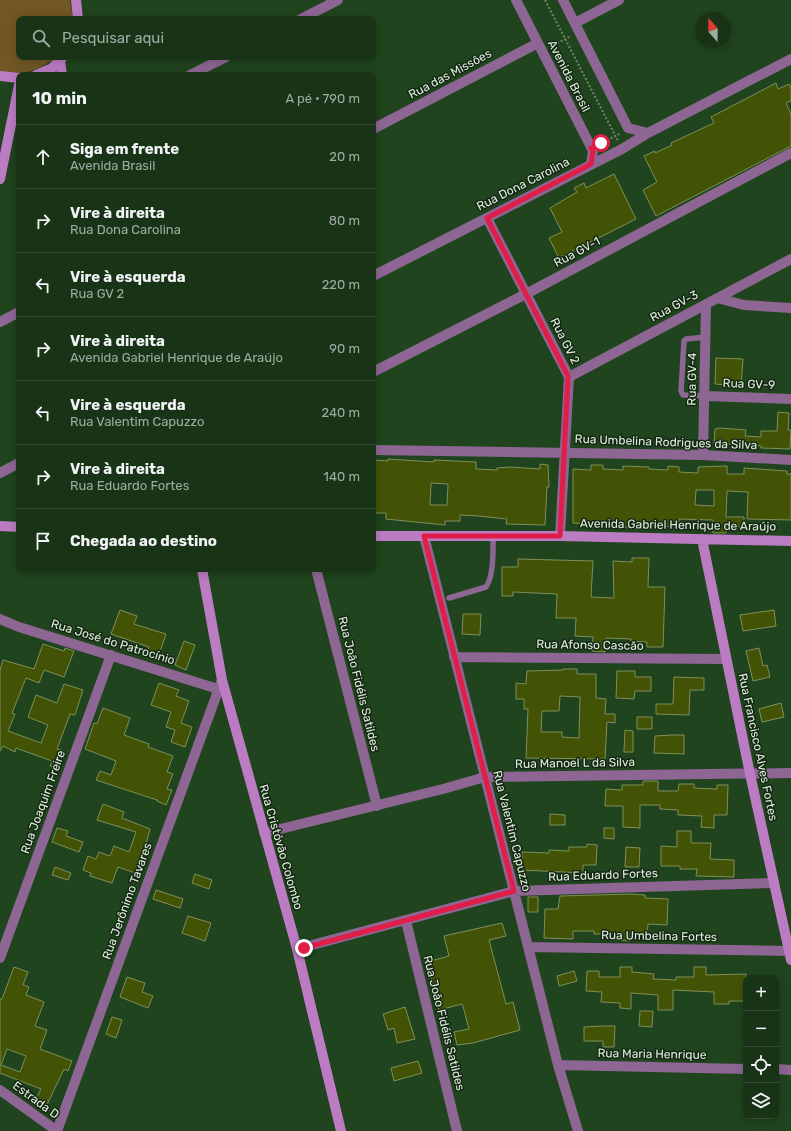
<!DOCTYPE html>
<html lang="pt">
<head>
<meta charset="utf-8">
<style>
	:root { --surface:#183316; --page:#213b1f; --text:#f1f3f6; --muted:#9faaa1; --line:#364e35 }
	body { margin:0; font-family:Rubik,sans-serif; background:var(--page); color:var(--text) }
	.controls { position:absolute; right:12px; bottom:12px; display:grid; overflow:hidden; border-radius:8px; box-shadow:0 2px 10px #0003 }
	.controls button { width:36px; height:36px; display:grid; place-items:center; padding:0; border:0; border-bottom:1px solid var(--line); background:var(--surface); color:var(--text); font:20px sans-serif }
	.compass { position:absolute; left:695px; top:12px; width:36px; height:36px; border-radius:50%; background:var(--surface); box-shadow:0 2px 10px #0003; rotate:339deg }
	.stop { position:absolute; width:12px; height:12px; margin:-9px; border:3px solid #e11d48; border-radius:50%; background:#fff }
	.stop.end { background:#e11d48; border-color:#fff; box-shadow:0 1px 4px #0008 }
	.list { margin:0; padding:0; list-style:none }
	h2 { display:flex; justify-content:space-between; align-items:center; height:52px; margin:0; padding:0 16px; font-size:17px }
	h2 small { font-size:13px; font-weight:400; color:var(--muted) }
	.list li { display:grid; grid-template-columns:26px 1fr auto; gap:12px; align-items:center; box-sizing:border-box; height:64px; padding:0 16px; border-top:1px solid var(--line) }
	.list b { display:block; font-size:15px; white-space:nowrap }
	.list p { margin:0; font-size:13px; white-space:nowrap; color:var(--muted) }
	.list em { font-size:13px; font-style:normal; color:var(--muted) }
	.icon { flex:none; width:22px; height:22px; fill:none; stroke:currentColor; stroke-width:2; stroke-linecap:round; stroke-linejoin:round }
	.map { position:relative; flex:none; width:791px; height:1131px; overflow:hidden }
	.search { position:absolute; background:var(--surface); box-shadow:0 2px 10px #0003; left:16px; top:16px; width:360px; height:44px; display:flex; align-items:center; gap:10px; box-sizing:border-box; padding:0 14px; border-radius:8px; color:var(--muted); font-size:15px }
	.panel { position:absolute; background:var(--surface); box-shadow:0 2px 10px #0003; left:16px; top:72px; width:360px; height:500px; border-radius:8px }
	.map>svg:first-child { display:block }
	.green { fill:#705724 }
	.building { fill:#425305; stroke:#7f8f5a; fill-rule:evenodd }
	.lines { fill:none; stroke-linecap:round; stroke-linejoin:round }
	.path { stroke:#6c8a69; stroke-width:2; stroke-dasharray:2 2; stroke-linecap:butt }
	.lane { stroke:#8d6693; stroke-width:5.5 }
	.street { stroke:#8d6693; stroke-width:10 }
	.secondary { stroke:#bb7cc4; stroke-width:10 }
	.route { stroke:#e11d48; stroke-width:5 }
	.labels { text-anchor:middle; stroke-width:3; stroke-linejoin:round; paint-order:stroke }
	.street-label { font-size:12px; fill:#dbf0d9; stroke:#162615 }
</style>
</head>
<body>
<div class="map">
<svg width="791" height="1131" viewBox="0 0 791 1131">
	<rect width="100%" height="100%" fill="#20441d"/>
	<!-- green -->
	<path class="green" d="M0,0H70L73,19H19V57H56C39,70 21,78 0,71Z"/>
	<!-- building -->
	<path class="building" d="M776,83L778,89L789,84L791,88V101L786,103L791,114V146L656,216L643,190L657,182L644,156L655,151V153L672,145L671,143L714,123L711,117Z
		M614,174L636,219L559,258L549,238L562,232L550,208L577,192L574,188L584,183L586,188Z
		M716,358L743,359L741,386L715,384Z
		M778,412L789,413L788,430H791L790,449L761,448V446L747,444H714L715,429L719,428L746,430L745,436L761,437V431H777Z
		M388,459L434,462V460L476,462V469L497,470V468L510,467L540,469V464L548,465L549,487H547L545,525L506,524L507,519L478,516L460,515V521H445V525L386,519V513H373V460L388,461ZM431,483L448,484L447,505H430Z
		M591,465H603V469L623,470V466L649,467V469L668,470V466L679,467V472L698,473V467L727,466V474H744V468L787,471V474H791V520L747,519L748,492L727,491L726,517H744V527L726,526V533H713V520L679,519V527L646,525V529H635V527H588L589,524L573,523V469L591,470ZM696,490H714V506L695,505Z
		M632,558H649L648,587H665L663,647H647V642L631,641V639L606,638L605,652L592,651L593,637L575,636L576,618H556L557,594L513,592V596H502V567H518V559L593,561L591,597L614,598L613,561L632,562Z
		M120,610L137,616L134,624L166,634L158,658L146,654L149,647L111,634Z
		M774,610L776,626L743,631L740,615Z
		M463,614H481L480,635L462,634Z
		M184,641L195,645L186,670L175,665Z
		M43,644L64,651L65,648L74,651L64,677L44,670L39,683L26,678L12,713L15,714L8,731L41,743L48,725L28,717L36,695L57,703L64,684L83,690L75,715L70,714L57,749L64,751L58,769L50,766L52,761L16,748L15,752L3,746L0,751V670L3,660L34,669Z
		M759,648L763,666L767,665L770,677L753,681L746,651Z
		M563,669H577V674H596V698L606,699L605,714H615V723L607,722L605,759L526,758L528,709H524V699H516V683L526,684L527,671L563,670ZM560,696L580,697L579,738L562,737V732H541L542,711H559Z
		M617,671H635V677H651V691H635L634,699L616,698Z
		M674,677L704,678V690H690L689,715L656,714V704H673Z
		M159,683L179,690L176,696L189,701L181,723L192,727L185,747L171,742L175,730L166,727L171,712L151,705Z
		M781,703L784,717L762,722L759,709Z
		M103,708L130,718L124,735L149,744L148,747L173,756L167,772L173,774L167,789L172,790L166,805L157,801V800L96,780L100,771L111,775L116,761L85,749L94,723L97,724Z
		M637,717H652V729H637Z
		M625,730L633,731V752H624Z
		M672,735H684V754L654,753L655,736Z
		M643,781H658V791H678L679,784H694V788L717,789V785H728L727,815H714V828L701,827L702,816L678,815V810L660,809V805H640V828L623,827V806H605L606,789L622,790V785H643Z
		M103,804L124,812L122,818L150,829L138,874L118,867L112,883L90,876L91,873L83,870L88,856L96,859L99,852L110,856L114,846L129,852L136,832L97,820Z
		M550,814L565,815V825H550Z
		M57,828L68,831L66,836L83,842L79,852L52,842Z
		M604,828H614V839L604,838Z
		M677,831H691V843H711L710,859L734,860V877L696,876L697,869H680V866H661V846L677,847Z
		M587,844L597,845L596,865H583V873L522,870V852L549,853V850L569,851V847H587Z
		M626,847L640,848L639,867H625Z
		M55,867L71,873L68,880L52,875Z
		M195,874L212,880L209,889L192,883Z
		M156,890L183,899L180,908L153,899Z
		M631,894L645,895V898L668,899L667,925L648,924L647,936H630V941L614,940V934H594V931H573V939L544,938L545,909H558L560,896Z
		M528,897H538V912H528Z
		M188,916L211,923L205,941L182,933Z
		M502,923L506,936L489,940L506,1004L513,1002L520,1030L473,1043L457,1045L454,1032L469,1029L464,1010L462,1004L439,1010L427,962L449,956L444,936Z
		M14,967L28,972L23,985L29,987L26,995L44,1002L35,1026L47,1030L40,1049L72,1061L68,1071L64,1069L46,1107L35,1101L41,1089L0,1073V999H2ZM7,1049L26,1056L20,1072L1,1065Z
		M620,967H632V972L654,974L653,979L676,980V977H694V967H706V975L746,974V1001H729V1004H714V992L673,990V1010H658V995L631,993V1009L620,1008V1003L601,1002L602,992L586,991L587,971H599V977H620Z
		M574,971L577,981L559,986L557,976Z
		M127,977L145,983L142,992L153,996L148,1008L120,997Z
		M405,1007L415,1039L397,1043L394,1028L388,1030L383,1014Z
		M640,1011H653L652,1027L639,1026Z
		M112,1017L122,1020L116,1038L106,1034Z
		M604,1026H615L614,1047H603V1041H584V1027Z
		M418,1061L422,1073L394,1081L391,1068Z"/>
	<g class="lines">
		<!-- path -->
		<path class="path" d="M545,0L618,141
			M550,47L571,36
			M600,144L621,133"/>
		<!-- lane -->
		<path class="lane" d="M705,396L683,395L681,391L684,341L686,339L706,337
			M449,598L486,587C494,576 493,550 493,536"/>
		<!-- street -->
		<path class="street" d="M516,0L593,151L591,164
			M563,0L628,128L648,133
			M301,19L338,0
			M575,23L619,0
			M190,75L226,57
			M373,129L538,43
			M487,218L569,377L560,536
			M373,276L622,149L648,133L791,59
			M717,298L744,305L791,308
			M0,322L19,312
			M373,372L526,294L791,153
			M569,377L791,259
			M706,396L791,399
			M373,450L703,455L791,460
			M703,455L706,304
			M0,473L19,463
			M424,536L558,1065L578,1131
			M316,569L377,806
			M0,619L19,627L218,689
			M454,657L726,659
			M264,833L443,789L485,777L791,773
			M406,921L457,1131
			M528,947L789,951
			M297,949L514,891L774,883
			M0,958L111,655
			M558,1065L746,1069
			M776,1069L791,1070
			M0,1090L57,1131L222,680"/>
		<!-- secondary -->
		<path class="secondary" d="M76,0L78,19
			M60,61L62,75
			M36,75L52,68L63,57
			M0,76L19,78
			M0,179L19,85
			M0,526L19,527
			M373,536H560L791,541
			M702,539L750,774L791,960
			M202,569L222,680L297,949L341,1131"/>
	</g>
	<g class="lines">
		<!-- route -->
		<path class="route" d="M304,948L514,891L424,536H560L568,376L487,218L591,164L593,151L591,148L601,143"/>
	</g>
	<g class="labels">
		<!-- street labels -->
		<g class="street-label">
			<text transform="translate(450 74) rotate(-28)" y="4">Rua das Missões</text>
			<text transform="translate(569 76) rotate(63)" y="4">Avenida Brasil</text>
			<text transform="translate(523 184) rotate(-27)" y="4">Rua Dona Carolina</text>
			<text transform="translate(577 252) rotate(-28)" y="4">Rua GV-1</text>
			<text transform="translate(674 306) rotate(-28)" y="4">Rua GV-3</text>
			<text transform="translate(565 341) rotate(63)" y="4">Rua GV 2</text>
			<text transform="translate(692 379) rotate(-89)" y="4">Rua GV-4</text>
			<text transform="translate(749 384) rotate(2)" y="4">Rua GV-9</text>
			<text transform="translate(666 442) rotate(2)" y="4">Rua Umbelina Rodrigues da Silva</text>
			<text transform="translate(678 525) rotate(1)" y="4">Avenida Gabriel Henrique de Araújo</text>
			<text transform="translate(113 642) rotate(17)" y="4">Rua José do Patrocínio</text>
			<text transform="translate(590 645) rotate(1)" y="4">Rua Afonso Cascão</text>
			<text transform="translate(359 684) rotate(76)" y="4">Rua João Fidélis Satildes</text>
			<text transform="translate(758 747) rotate(78)" y="4">Rua Francisco Alves Fortes</text>
			<text transform="translate(575 763) rotate(-1)" y="4">Rua Manoel L da Silva</text>
			<text transform="translate(43 802) rotate(-70)" y="4">Rua Joaquim Freire</text>
			<text transform="translate(512 831) rotate(76)" y="4">Rua Valentim Capuzzo</text>
			<text transform="translate(281 847) rotate(74)" y="4">Rua Cristóvão Colombo</text>
			<text transform="translate(603 875) rotate(-2)" y="4">Rua Eduardo Fortes</text>
			<text transform="translate(127 901) rotate(-70)" y="4">Rua Jerônimo Tavares</text>
			<text transform="translate(659 936) rotate(1)" y="4">Rua Umbelina Fortes</text>
			<text transform="translate(444 1023) rotate(76)" y="4">Rua João Fidélis Satildes</text>
			<text transform="translate(652 1054) rotate(1)" y="4">Rua Maria Henrique</text>
			<text transform="translate(36 1100) rotate(36)" y="4">Estrada D</text>
		</g>
	</g>
</svg>
<div class="controls">
<button>+</button>
<button>−</button>
<button><svg class="icon" aria-label="locate" viewBox="0 0 24 24"><circle cx="12" cy="12" r="6"/><path d="M12 2v4M12 18v4M2 12h4M18 12h4"/></svg></button>
<button><svg class="icon" aria-label="layers" viewBox="0 0 24 24"><path d="M12 4l9 5-9 5-9-5zM3 14l9 5 9-5"/></svg></button>
</div>
<svg class="compass" viewBox="-18 -18 36 36"><path d="M0-13l5 13h-10z" fill="#e53935"/><path d="M0 13l5-13h-10z" fill="#9faaa1"/></svg>
<div class="stop" style="left:601px;top:143px"></div>
<div class="stop end" style="left:304px;top:948px"></div>
<div class="search"><svg class="icon" aria-label="search" viewBox="0 0 24 24"><circle cx="10" cy="10" r="6"/><path d="M15 15l6 6"/></svg>Pesquisar aqui</div>
<section class="panel">
<h2>10 min<small>A pé · 790 m</small></h2>
<ul class="list">
<li><svg class="icon" aria-label="ahead" viewBox="0 0 24 24"><path d="M12 20V5M6 11l6-6 6 6"/></svg><div><b>Siga em frente</b><p>Avenida Brasil</p></div><em>20 m</em></li>
<li><svg class="icon" aria-label="right" viewBox="0 0 24 24"><path d="M7 20v-9h11M14 6l5 5-5 5"/></svg><div><b>Vire à direita</b><p>Rua Dona Carolina</p></div><em>80 m</em></li>
<li><svg class="icon" aria-label="left" viewBox="0 0 24 24"><path d="M17 20v-9H6M10 6l-5 5 5 5"/></svg><div><b>Vire à esquerda</b><p>Rua GV 2</p></div><em>220 m</em></li>
<li><svg class="icon" aria-label="right" viewBox="0 0 24 24"><path d="M7 20v-9h11M14 6l5 5-5 5"/></svg><div><b>Vire à direita</b><p>Avenida Gabriel Henrique de Araújo</p></div><em>90 m</em></li>
<li><svg class="icon" aria-label="left" viewBox="0 0 24 24"><path d="M17 20v-9H6M10 6l-5 5 5 5"/></svg><div><b>Vire à esquerda</b><p>Rua Valentim Capuzzo</p></div><em>240 m</em></li>
<li><svg class="icon" aria-label="right" viewBox="0 0 24 24"><path d="M7 20v-9h11M14 6l5 5-5 5"/></svg><div><b>Vire à direita</b><p>Rua Eduardo Fortes</p></div><em>140 m</em></li>
<li><svg class="icon" aria-label="arrive" viewBox="0 0 24 24"><path d="M6 21V4h12l-3 4 3 4H6"/></svg><div><b>Chegada ao destino</b></div></li>
</ul>
</section>
</div>
</body>
</html>
